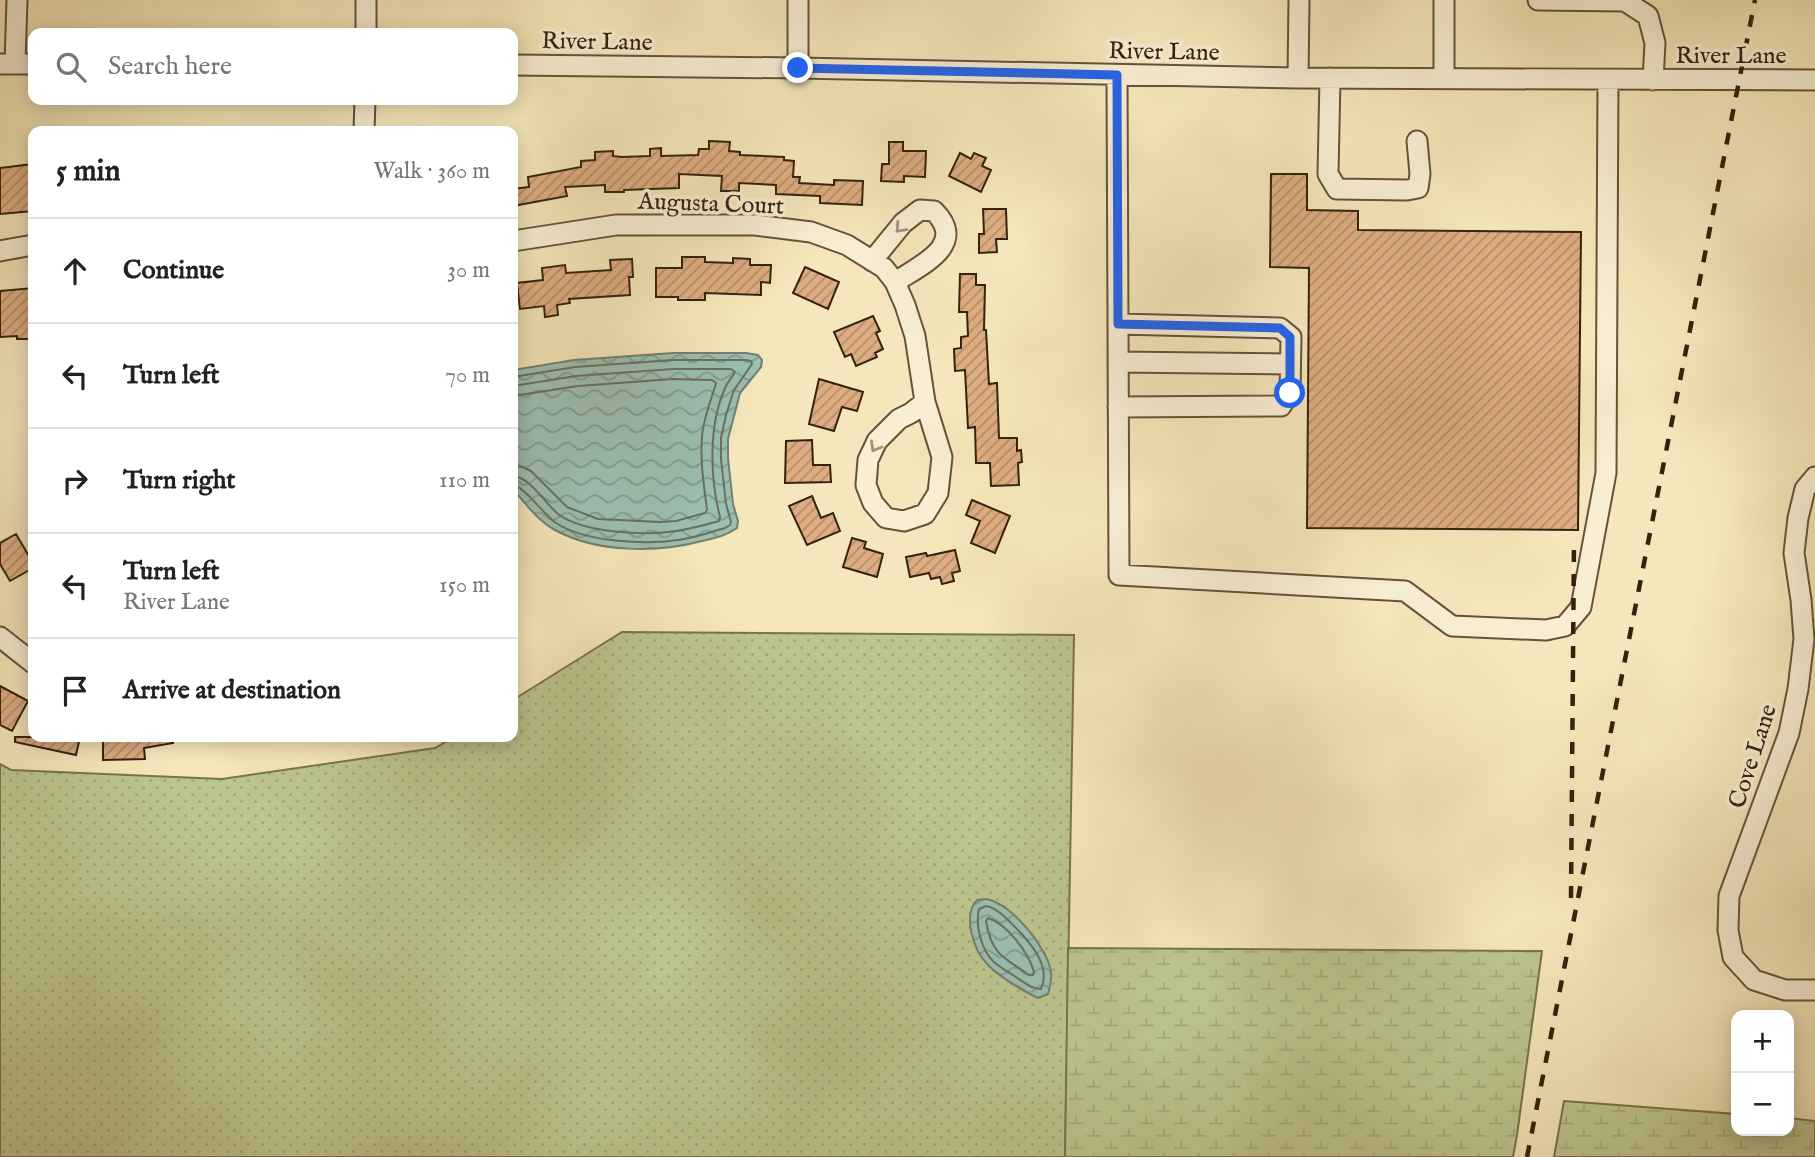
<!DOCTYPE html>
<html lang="en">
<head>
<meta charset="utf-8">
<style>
	:root { --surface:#fff; --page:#f2f2f2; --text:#222; --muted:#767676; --line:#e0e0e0 }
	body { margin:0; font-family:"IM FELL English",serif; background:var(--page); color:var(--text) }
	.controls { position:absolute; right:21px; bottom:21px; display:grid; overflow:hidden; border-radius:14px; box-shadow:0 4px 18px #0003 }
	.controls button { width:63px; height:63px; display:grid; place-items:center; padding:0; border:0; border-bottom:2px solid var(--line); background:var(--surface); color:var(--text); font:35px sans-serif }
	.stop { position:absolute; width:21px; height:21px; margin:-16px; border:5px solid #2563eb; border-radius:50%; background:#fff }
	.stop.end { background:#2563eb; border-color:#fff; box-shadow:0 2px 7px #0008 }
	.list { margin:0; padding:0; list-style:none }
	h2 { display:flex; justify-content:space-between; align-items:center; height:91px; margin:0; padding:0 28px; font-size:30px }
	h2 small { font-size:23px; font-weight:400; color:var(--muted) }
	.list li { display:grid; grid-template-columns:46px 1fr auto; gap:21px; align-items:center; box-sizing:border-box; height:105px; padding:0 28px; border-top:2px solid var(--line) }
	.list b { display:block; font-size:26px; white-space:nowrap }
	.list p { margin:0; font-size:23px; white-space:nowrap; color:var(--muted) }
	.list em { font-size:23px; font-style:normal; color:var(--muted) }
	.icon { flex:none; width:38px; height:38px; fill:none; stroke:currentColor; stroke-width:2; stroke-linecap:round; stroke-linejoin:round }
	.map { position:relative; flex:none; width:1815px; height:1157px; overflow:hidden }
	.search { position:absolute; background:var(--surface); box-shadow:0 4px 18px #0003; left:28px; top:28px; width:490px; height:77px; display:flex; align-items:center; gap:18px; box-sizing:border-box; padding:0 24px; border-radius:14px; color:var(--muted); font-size:26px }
	.panel { position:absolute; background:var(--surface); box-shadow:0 4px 18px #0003; left:28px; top:126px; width:490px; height:616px; border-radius:14px }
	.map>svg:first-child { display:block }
	.grass { fill:url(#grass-dots); stroke:#79744e; stroke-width:2 }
	.wetland { fill:url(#wetland-marsh); stroke:#79744e; stroke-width:2 }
	.water { fill:url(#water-waves); stroke:#738070; stroke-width:2 }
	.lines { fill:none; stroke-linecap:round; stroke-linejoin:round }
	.shore { stroke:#687060; stroke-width:2 }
	.building { fill:url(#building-hatch); stroke:#35220e; stroke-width:2 }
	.minor-casing { stroke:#655339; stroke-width:23 }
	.minor { stroke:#f8efd3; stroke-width:19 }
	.rail { stroke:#35220e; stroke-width:4.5; stroke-dasharray:12 12; stroke-linecap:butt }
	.oneway { stroke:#a0937a }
	.route { stroke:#2563eb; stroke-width:9 }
	.labels { text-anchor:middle; stroke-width:7; stroke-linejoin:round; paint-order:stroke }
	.street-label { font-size:24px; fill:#35220e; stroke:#f8efd3 }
</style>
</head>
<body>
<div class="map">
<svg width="1815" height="1157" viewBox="0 0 1815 1157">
	<defs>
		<pattern id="grass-dots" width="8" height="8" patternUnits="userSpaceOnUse" patternTransform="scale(1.75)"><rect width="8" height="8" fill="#bdc58f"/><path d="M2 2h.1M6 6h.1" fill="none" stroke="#a3a97a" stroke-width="1.8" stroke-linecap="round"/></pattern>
		<pattern id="wetland-marsh" width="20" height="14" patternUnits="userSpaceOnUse" patternTransform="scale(1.75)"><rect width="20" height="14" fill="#bdc58f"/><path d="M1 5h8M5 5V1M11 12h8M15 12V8" fill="none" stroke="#a3a97a"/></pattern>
		<pattern id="water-waves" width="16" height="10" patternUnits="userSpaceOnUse" patternTransform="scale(1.75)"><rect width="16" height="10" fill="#9cbfb1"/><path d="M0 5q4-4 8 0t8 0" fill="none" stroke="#809b8e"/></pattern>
		<pattern id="building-hatch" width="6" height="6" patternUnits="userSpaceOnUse" patternTransform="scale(1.75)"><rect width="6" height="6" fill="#ddad81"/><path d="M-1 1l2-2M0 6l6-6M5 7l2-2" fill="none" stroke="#b48c68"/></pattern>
	</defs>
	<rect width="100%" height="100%" fill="#f5e7bb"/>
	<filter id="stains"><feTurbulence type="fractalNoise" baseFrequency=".00286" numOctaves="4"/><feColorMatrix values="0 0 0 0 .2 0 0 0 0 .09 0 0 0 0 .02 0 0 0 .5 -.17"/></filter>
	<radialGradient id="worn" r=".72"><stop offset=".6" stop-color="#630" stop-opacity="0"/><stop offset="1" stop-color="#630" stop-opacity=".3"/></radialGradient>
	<!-- grass -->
	<path class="grass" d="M622,632L1074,635L1065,1157H0V764L11,770L222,779L435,748L454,737H513V700Z"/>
	<!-- wetland -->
	<path class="wetland" d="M1068,948L1542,951L1517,1135L1513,1157H1065Z
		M1564,1101L1736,1114V1131H1789V1118L1815,1121V1157H1554Z"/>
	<!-- water -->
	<path class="water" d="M673,353H746L758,355L762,360L761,367L740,393L728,439V458L733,504L738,521L737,528C726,536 715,538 702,541C657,553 597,553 555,530C538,521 525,503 513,489V370L574,360Z
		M986,899C1010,902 1048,948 1051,972C1052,979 1050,987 1048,994L1038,998C1025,992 998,976 988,965C974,951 962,916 977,900Z"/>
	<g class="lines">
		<!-- shore -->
		<path class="shore" d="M513,377L575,367L673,360H746L751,361L752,364L734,390L726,415L721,438V459L726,504L731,522L730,525L725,528C710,532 694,538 678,540C645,545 585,542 556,523C544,515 525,487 513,485
			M513,386L576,376L673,369H731L735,372C732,377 728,382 726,386C708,424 710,478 720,517L719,521C705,525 690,529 676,531C645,536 583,533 558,514C545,503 530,477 513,476
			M513,396L578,386L673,379L712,380L716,383C711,401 703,419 702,437C700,461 704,486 707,510L705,513L676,521L660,522L598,519L567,507L531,471L523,467L513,466
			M986,906C997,908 1006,918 1014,926C1029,941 1052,966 1041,989C1031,989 1024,982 1016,977C1009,972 1000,968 993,961C981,949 975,925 979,909Z
			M988,918C1007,924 1029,953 1034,972L1033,975H1029C1004,957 992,956 986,921Z"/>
	</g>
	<!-- building -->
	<path class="building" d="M709,141L730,142L729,151L740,152V155L784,157V160L794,161L793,177H800L799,183L834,185V180L863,181L862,205L820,203V196L776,194V185L739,183V191H721L722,176L679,174V188L624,190V192H605V185L565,187L567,196L513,206V189L529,187L528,177L581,167V161L595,160V152L613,151V156L622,157L650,156V149L661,148V156L698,155L699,149H709Z
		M889,142H903V151H926L925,177L904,176V182L881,181L882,164H889Z
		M960,153L971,159L974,153L986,158L982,166L991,170L981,192L949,176Z
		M33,164V211L0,214V168Z
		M1271,174H1307V210L1358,211V230L1581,232L1578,530L1307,528L1309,268L1270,267Z
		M983,209H1006L1007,239H996L997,252L979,253V234H984Z
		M682,257H705V262L733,263V258L750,259V265H771L770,283L761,282V295L705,293V300H678V297H656V268H682Z
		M632,259L633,277H629L630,295L569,299L570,303L557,305L558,315L545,317L544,306L520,309L517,283L543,280L542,268L565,265L566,273L611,270L610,260Z
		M805,267L839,282L828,309L793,293Z
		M960,274H976V285H985L984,330H986L989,384L997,383L999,438H1017V451L1021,450L1022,462L1018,463L1019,485L991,486L990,463H976L975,427L968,428L965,370L955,371L954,349L961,348V337L968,336L967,312H959Z
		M33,288V339H17V336L0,337V291Z
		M873,316L880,331L876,333L883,349L875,353L877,357L856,366L851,354L845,357L834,332Z
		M819,379L863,392L857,411L842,407L834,431L809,424Z
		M812,440L813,465H830L831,482L785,483L786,441Z
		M812,496L821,518L833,513L840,531L807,545L789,506Z
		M972,500L1010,516L995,553L971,543L980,521L966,515Z
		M16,534L33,563V568L10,581L0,564V543Z
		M852,538L866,542L864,548L883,554L877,577L843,567Z
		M955,550L960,571L952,573L954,581L942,584L940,577L931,579L929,573L910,577L906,557L926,553L927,556Z
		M0,686L28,701L12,731L0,725Z
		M15,737H80L76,755L15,742Z
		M103,737H172L173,743L144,748L145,759L103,760Z"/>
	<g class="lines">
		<defs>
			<path id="minor" d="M1444,0V79
				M1538,0L1625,1L1648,16L1655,43L1653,80
				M366,33V0
				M0,64H33
				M15,64L17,0
				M513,65L798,68L1298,78L1815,80
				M798,68V0
				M1117,75L1119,575L1405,591L1452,626L1546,630L1565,626L1581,607L1606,473L1608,80
				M1298,78L1299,0
				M1330,78L1328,174L1337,189L1407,190L1418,188L1420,174L1417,141
				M364,131L365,100
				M513,241L616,225H755L811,232L847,245L884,268L895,282L905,305L915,336L925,402L942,457L938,493L925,514L904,521L886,518L873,503L866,485L868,460L877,441L899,419L911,413L925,402
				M0,251L33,245
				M872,261L903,223L920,210L934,211C968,245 921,265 895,282
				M1118,324L1280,328L1291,337L1290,392L1281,406L1118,407
				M1118,362L1290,364
				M1815,477L1805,489L1798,518L1794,553L1801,600L1804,639L1798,689L1789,733L1729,896L1728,930L1733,957L1754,980L1785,990H1815
				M0,637L33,663"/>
		</defs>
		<!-- minor casing -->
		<use href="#minor" class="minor-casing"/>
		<!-- minor -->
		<use href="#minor" class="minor"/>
		<!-- rail -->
		<path class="rail" d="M1571,898L1574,541
			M1527,1157L1755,0"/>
	</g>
	<!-- one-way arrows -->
	<defs><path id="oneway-chevron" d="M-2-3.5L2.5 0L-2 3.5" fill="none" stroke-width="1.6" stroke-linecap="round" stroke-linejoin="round" transform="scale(1.75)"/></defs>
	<g class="oneway">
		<use href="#oneway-chevron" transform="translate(900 228) rotate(133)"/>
		<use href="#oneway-chevron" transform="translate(875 447) rotate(120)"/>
	</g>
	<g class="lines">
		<!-- route -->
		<path class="route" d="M798,68L1117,75L1118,324L1280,328L1290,337V393"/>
	</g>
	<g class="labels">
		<!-- street labels -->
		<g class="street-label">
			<text transform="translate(597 41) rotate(1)" y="8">River Lane</text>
			<text transform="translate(1164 51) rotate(1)" y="8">River Lane</text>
			<text x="1731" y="63">River Lane</text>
			<text transform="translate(711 203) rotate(2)" y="8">Augusta Court</text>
			<text transform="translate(1752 756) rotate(-72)" y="8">Cove Lane</text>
		</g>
	</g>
	<rect width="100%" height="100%" filter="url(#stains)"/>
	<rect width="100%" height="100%" fill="url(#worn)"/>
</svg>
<div class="controls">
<button>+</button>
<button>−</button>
</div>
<div class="stop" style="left:1290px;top:393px"></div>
<div class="stop end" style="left:798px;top:68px"></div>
<div class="search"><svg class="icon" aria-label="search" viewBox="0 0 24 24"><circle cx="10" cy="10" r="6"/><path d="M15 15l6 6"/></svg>Search here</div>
<section class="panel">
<h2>5 min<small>Walk · 360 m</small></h2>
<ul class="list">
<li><svg class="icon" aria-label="ahead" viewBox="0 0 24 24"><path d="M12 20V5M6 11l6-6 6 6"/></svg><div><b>Continue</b></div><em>30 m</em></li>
<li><svg class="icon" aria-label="left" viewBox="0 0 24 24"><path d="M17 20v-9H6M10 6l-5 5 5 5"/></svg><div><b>Turn left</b></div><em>70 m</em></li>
<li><svg class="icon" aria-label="right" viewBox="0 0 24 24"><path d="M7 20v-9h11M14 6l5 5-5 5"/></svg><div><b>Turn right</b></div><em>110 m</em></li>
<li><svg class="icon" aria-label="left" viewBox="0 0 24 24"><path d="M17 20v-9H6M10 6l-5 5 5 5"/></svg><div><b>Turn left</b><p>River Lane</p></div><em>150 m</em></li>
<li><svg class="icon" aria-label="arrive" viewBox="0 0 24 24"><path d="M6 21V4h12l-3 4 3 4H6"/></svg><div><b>Arrive at destination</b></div></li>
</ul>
</section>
</div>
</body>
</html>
